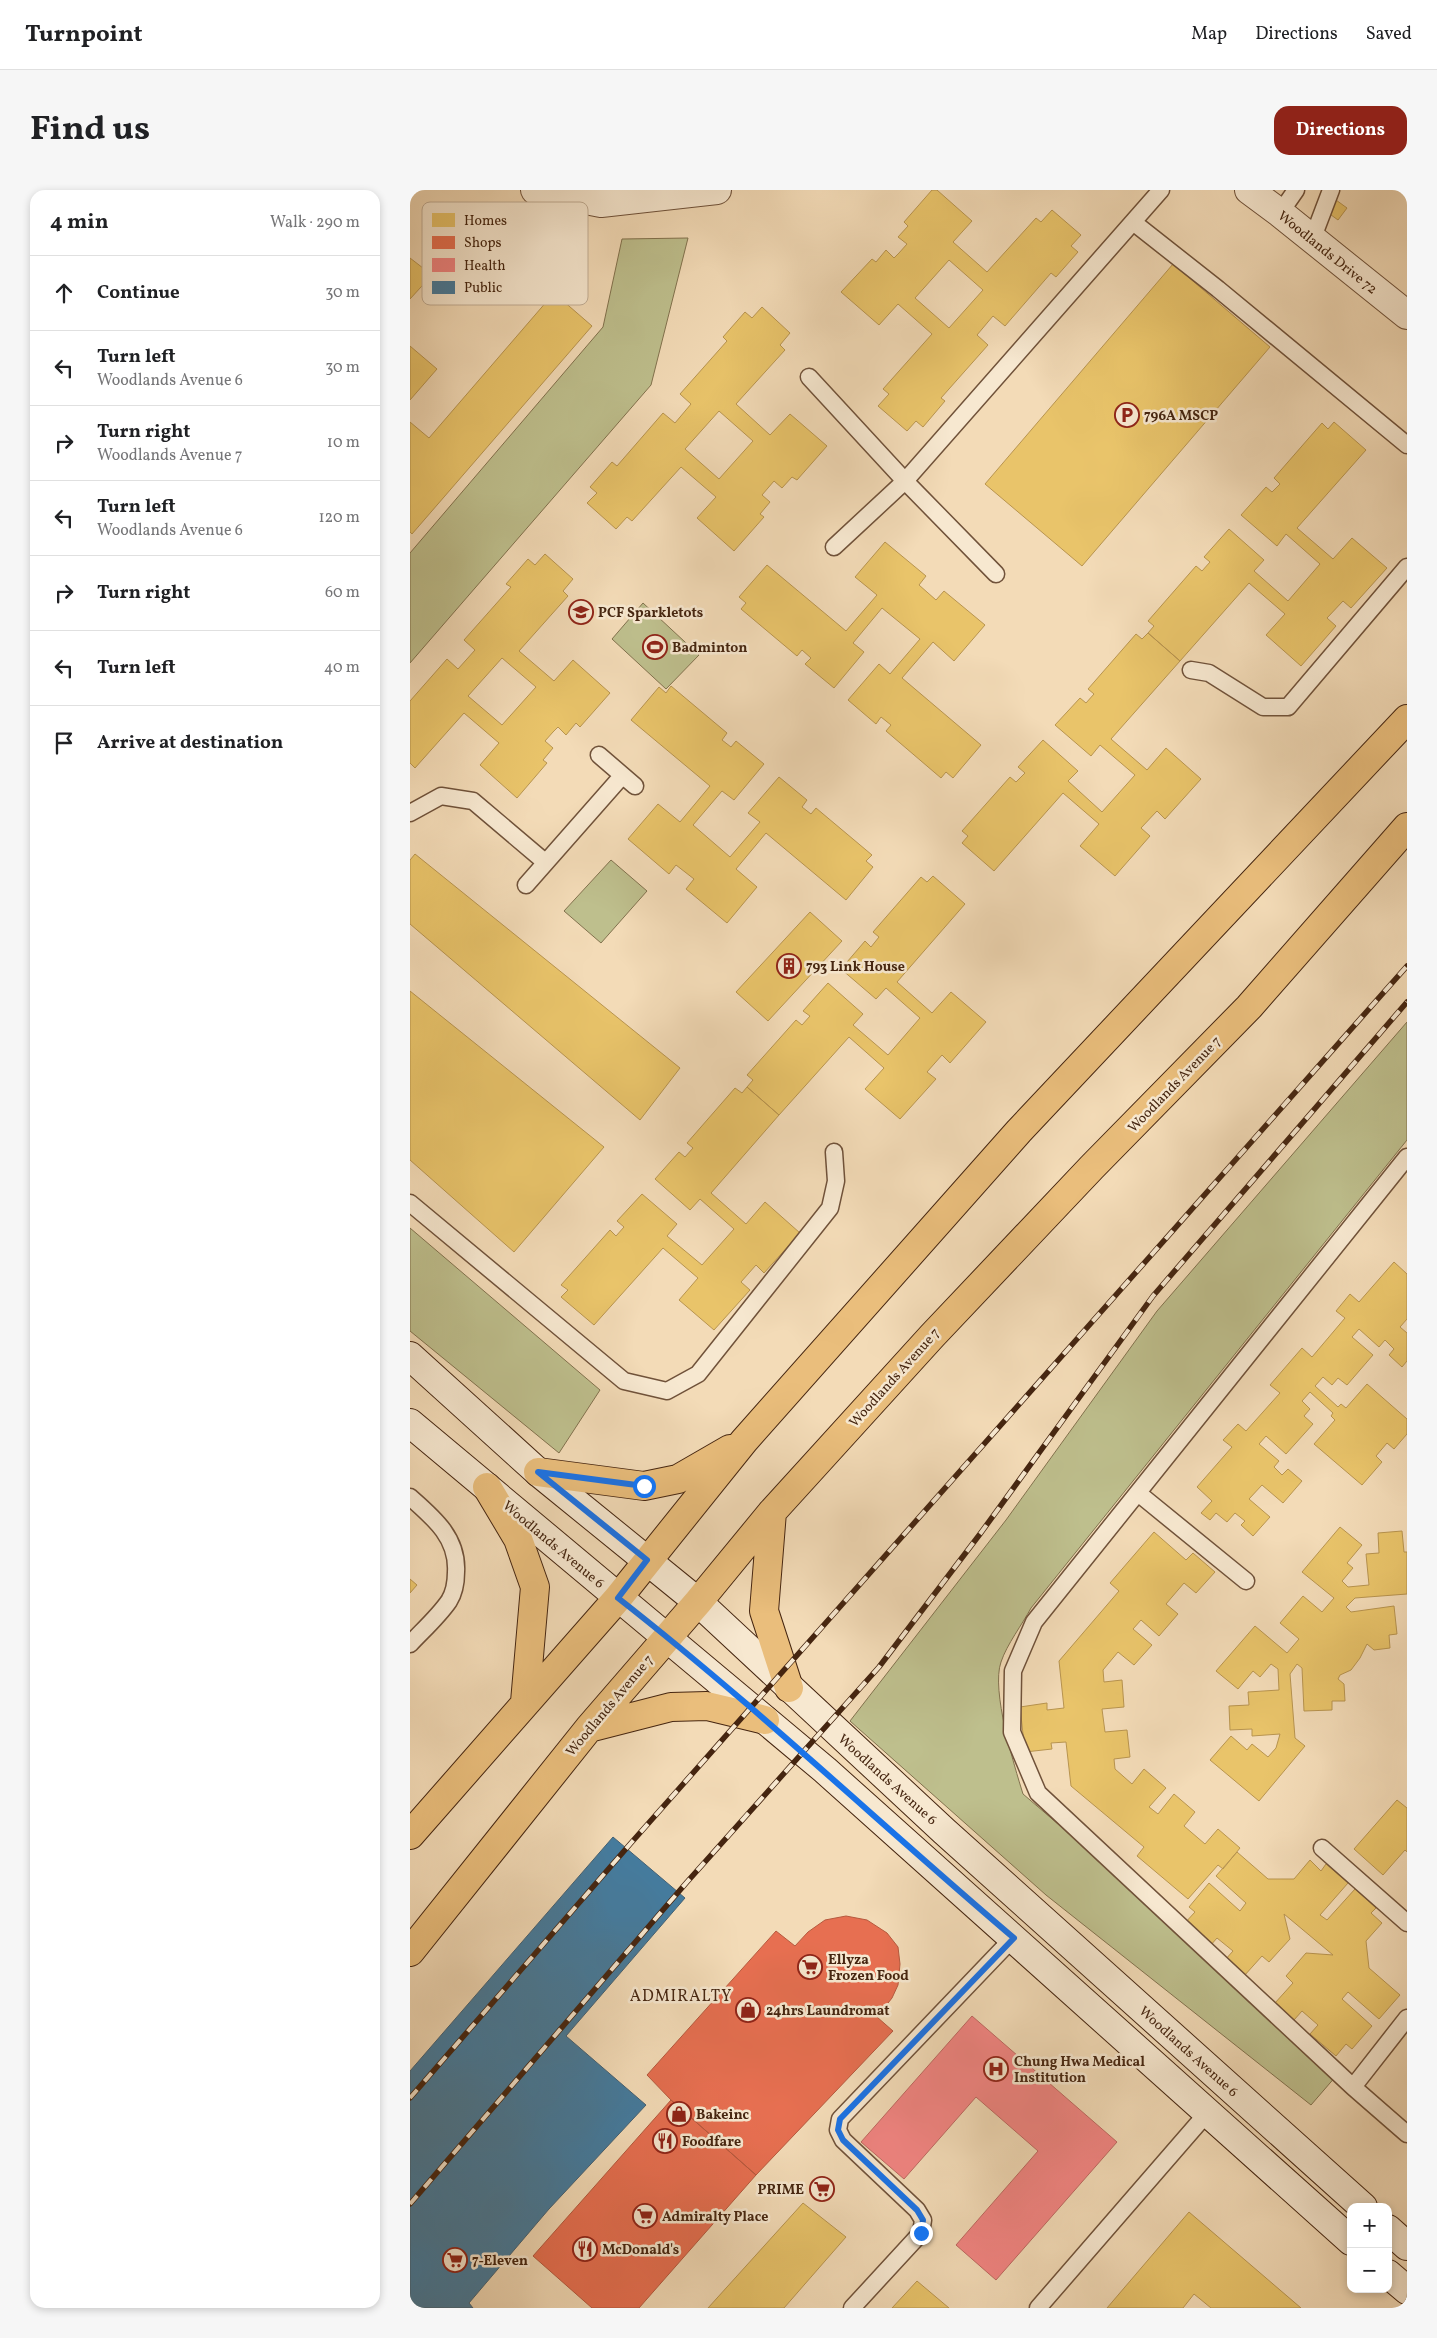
<!DOCTYPE html>
<html lang="en">
<head>
<meta charset="utf-8">
<style>
	:root { --surface:#fff; --page:#f6f6f6; --text:#202124; --muted:#757577; --line:#e0e0e0; --accent:#8f2418 }
	body { margin:0; font-family:Vollkorn,serif; background:var(--page); color:var(--text) }
	.controls { position:absolute; right:15px; bottom:15px; display:grid; overflow:hidden; border-radius:10px; box-shadow:0 2px 8px #0003 }
	.controls button { width:45px; height:45px; display:grid; place-items:center; padding:0; border:0; border-bottom:1px solid var(--line); background:var(--surface); color:var(--text); font:25px sans-serif }
	.stop { position:absolute; width:15px; height:15px; margin:-11px; border:4px solid #1a73e8; border-radius:50%; background:#fff }
	.stop.end { background:#1a73e8; border-color:#fff; box-shadow:0 1px 5px #0008 }
	.list { margin:0; padding:0; list-style:none }
	h2 { display:flex; justify-content:space-between; align-items:center; height:65px; margin:0; padding:0 20px; font-size:21px }
	h2 small { font-size:16px; font-weight:400; color:var(--muted) }
	.list li { display:grid; grid-template-columns:32px 1fr auto; gap:15px; align-items:center; box-sizing:border-box; height:75px; padding:0 20px; border-top:1px solid var(--line) }
	.list b { display:block; font-size:19px; white-space:nowrap }
	.list p { margin:0; font-size:16px; white-space:nowrap; color:var(--muted) }
	.list em { font-size:16px; font-style:normal; color:var(--muted) }
	.icon { flex:none; width:28px; height:28px; fill:none; stroke:currentColor; stroke-width:2; stroke-linecap:round; stroke-linejoin:round }
	.map { position:relative; flex:none; width:997px; height:2118px; overflow:hidden; border-radius:15px }
	header { display:flex; align-items:center; gap:30px; box-sizing:border-box; height:70px; padding:0 25px; background:var(--surface); border-bottom:1px solid var(--line) }
	header strong { font-size:24px }
	nav { display:flex; gap:28px; margin-inline-start:auto; font-size:18px }
	.intro { display:flex; align-items:center; justify-content:space-between; box-sizing:border-box; height:120px; padding:0 30px }
	h1 { margin:0; font-size:35px }
	.button { padding:12px 22px; border-radius:15px; background:var(--accent); color:#fff; font-size:18px; font-weight:700 }
	main { display:flex; gap:30px; padding:0 30px }
	aside { flex:1; background:var(--surface); border-radius:15px; box-shadow:0 2px 8px #0003 }
	.map>svg:first-child { display:block }
	.green { fill:#bebf8d; stroke:#82724e }
	.homes { fill:#e9c46a; stroke:#b8944f; fill-rule:evenodd }
	.shops { fill:#e76f51; stroke:#b6593e }
	.health { fill:#f28482; stroke:#be6860 }
	.public { fill:#457b9d; stroke:#456173 }
	.lines { fill:none; stroke-linecap:round; stroke-linejoin:round }
	.lane-casing { stroke:#70523a; stroke-width:19 }
	.street-casing { stroke:#70523a; stroke-width:30 }
	.secondary-casing { stroke:#452510; stroke-width:30 }
	.primary-casing { stroke:#452510; stroke-width:30 }
	.lane { stroke:#f7e8d0; stroke-width:16 }
	.street { stroke:#f7e8d0; stroke-width:28 }
	.secondary { stroke:#f7e8d0; stroke-width:28 }
	.primary { stroke:#eabe7c; stroke-width:28 }
	.rail-casing { stroke:#452510; stroke-width:5.5 }
	.rail { stroke:#f7e8d0; stroke-width:4; stroke-dasharray:11; stroke-linecap:butt }
	.route { stroke:#1a73e8; stroke-width:6 }
	.labels { text-anchor:middle; stroke-width:5; stroke-linejoin:round; paint-order:stroke }
	.street-label { font-size:14px; fill:#452510; stroke:#f7e8d0 }
	.poi-label { font-size:14px; font-weight:bold; fill:#452510; stroke:#f7e8d0; text-anchor:start }
	.quarter-label { font-size:16px; letter-spacing:1px; fill:#452510; stroke:#f7e8d0 }
	.key { fill:#f7e8d0; stroke:#c2ae96; stroke-width:1 }
	.key-label { font-size:14px; fill:#452510 }
</style>
</head>
<body>
<header>
<strong>Turnpoint</strong>
<nav><a>Map</a><a>Directions</a><a>Saved</a></nav>
</header>
<div class="intro"><h1>Find us</h1><a class="button">Directions</a></div>
<main>
<aside>
<h2>4 min<small>Walk · 290 m</small></h2>
<ul class="list">
<li><svg class="icon" aria-label="ahead" viewBox="0 0 24 24"><path d="M12 20V5M6 11l6-6 6 6"/></svg><div><b>Continue</b></div><em>30 m</em></li>
<li><svg class="icon" aria-label="left" viewBox="0 0 24 24"><path d="M17 20v-9H6M10 6l-5 5 5 5"/></svg><div><b>Turn left</b><p>Woodlands Avenue 6</p></div><em>30 m</em></li>
<li><svg class="icon" aria-label="right" viewBox="0 0 24 24"><path d="M7 20v-9h11M14 6l5 5-5 5"/></svg><div><b>Turn right</b><p>Woodlands Avenue 7</p></div><em>10 m</em></li>
<li><svg class="icon" aria-label="left" viewBox="0 0 24 24"><path d="M17 20v-9H6M10 6l-5 5 5 5"/></svg><div><b>Turn left</b><p>Woodlands Avenue 6</p></div><em>120 m</em></li>
<li><svg class="icon" aria-label="right" viewBox="0 0 24 24"><path d="M7 20v-9h11M14 6l5 5-5 5"/></svg><div><b>Turn right</b></div><em>60 m</em></li>
<li><svg class="icon" aria-label="left" viewBox="0 0 24 24"><path d="M17 20v-9H6M10 6l-5 5 5 5"/></svg><div><b>Turn left</b></div><em>40 m</em></li>
<li><svg class="icon" aria-label="arrive" viewBox="0 0 24 24"><path d="M6 21V4h12l-3 4 3 4H6"/></svg><div><b>Arrive at destination</b></div></li>
</ul>
</aside>
<div class="map">
<svg width="997" height="2118" viewBox="0 0 997 2118">
	<rect width="100%" height="100%" fill="#f3dbb7"/>
	<filter id="stains"><feTurbulence type="fractalNoise" baseFrequency=".004" numOctaves="4"/><feColorMatrix values="0 0 0 0 .2 0 0 0 0 .09 0 0 0 0 .02 0 0 0 .5 -.17"/></filter>
	<radialGradient id="worn" r=".72"><stop offset=".6" stop-color="#630" stop-opacity="0"/><stop offset="1" stop-color="#630" stop-opacity=".3"/></radialGradient>
	<!-- green -->
	<path class="green" d="M278,48L241,195L0,473V363L193,137L212,49Z
		M233,413L289,465L256,499L202,449Z
		M201,670L237,701L191,753L154,721Z
		M997,832V950L621,1418C612,1435 597,1454 591,1472C581,1500 604,1575 613,1604L933,1878L901,1915L636,1705L440,1531L596,1330L747,1121Z
		M0,1038L190,1200L149,1263L0,1141Z"/>
	<!-- homes -->
	<path class="homes" d="M522,0H527L562,31L543,52L577,82L626,28L631,32L642,20L671,45L661,56L668,62L646,87L641,83L595,136L583,126L567,145L578,155L531,208L535,211L513,237L506,231L497,241L468,216L479,204L473,199L522,144L488,114L469,135L431,102L462,69L466,72L476,60L484,68L489,63L497,54L488,47L498,36L494,32ZM539,70L573,100L539,138L505,108Z
		M926,10L937,18L928,30L917,22Z
		M0,68L22,85L0,109Z
		M763,74L860,157L672,376L575,294Z
		M144,103L182,136L2,344L0,342V232L19,248Z
		M352,117L380,143L370,155L375,160L326,214L360,245L380,224L417,256L387,290L382,287L372,298L364,291L352,305L360,312L350,324L354,327L324,361L287,328L306,307L271,277L222,331L217,327L206,339L177,313L187,303L180,297L202,272L207,276L253,223L265,233L281,214L270,204L317,151L313,147L335,122L342,128ZM309,221L343,251L309,289L275,259Z
		M0,156L27,179L0,210Z
		M924,232L956,260L887,338L923,369L942,348L977,378L941,418L933,411L917,428L926,436L891,476L856,445L875,424L839,393L770,471L738,443L744,436L738,431L786,376L792,381L800,372L794,367L819,339L854,370L844,381L878,411L910,374L876,344L867,356L831,325L856,297L862,302L870,294L864,288L912,233L918,239Z
		M475,352L516,386L509,395L526,410L534,401L575,435L544,471L523,452L492,488L571,555L543,588L536,582L531,588L476,541L481,535L471,527L466,534L438,510L469,474L480,484L510,449L472,418L443,453L454,462L424,498L395,474L401,468L392,460L387,466L331,419L336,413L329,407L357,375L436,441L467,405L445,387Z
		M135,364L163,389L153,401L158,406L109,461L144,491L163,470L200,503L170,537L166,533L156,545L148,537L143,542L135,551L143,558L133,570L137,573L107,608L70,575L89,553L54,523L5,578L0,573V511L37,469L48,479L65,460L54,450L101,397L96,394L118,369L125,375ZM92,468L126,497L92,535L58,506Z
		M738,443L770,471L701,549L737,580L756,558L791,589L755,629L747,621L731,638L740,646L705,686L670,656L689,634L653,603L584,681L552,653L558,646L552,641L600,587L606,592L615,583L608,577L633,550L668,581L658,591L692,622L725,585L690,555L681,566L645,535L670,508L676,513L684,504L678,499L726,444L732,449Z
		M261,496L317,543L312,550L321,557L326,551L354,574L324,610L312,601L283,635L320,667L350,632L338,623L369,587L397,610L392,617L401,624L406,618L462,665L456,671L463,677L436,710L356,643L326,679L347,697L317,733L276,699L284,689L266,675L259,684L218,649L248,614L270,632L300,596L221,530L249,497L256,503Z
		M5,664L270,878L230,930L0,734V670Z
		M523,686L555,714L487,792L522,823L541,802L576,832L540,873L532,865L517,882L526,889L490,929L455,899L474,878L439,847L369,925L337,897L343,890L337,885L386,830L392,835L400,826L393,821L418,793L453,824L443,835L478,865L510,828L476,798L466,809L431,779L455,751L461,757L469,747L463,742L511,687L517,692Z
		M400,722L432,751L358,831L326,802Z
		M0,801L194,957L104,1062L0,970Z
		M337,897L369,925L301,1003L336,1034L355,1012L390,1043L354,1083L346,1075L331,1092L340,1100L304,1140L269,1110L288,1088L253,1058L184,1135L151,1107L158,1100L151,1095L200,1040L206,1046L214,1037L207,1031L232,1004L267,1034L257,1046L292,1075L324,1039L290,1009L280,1020L245,989L269,962L275,967L283,958L277,953L325,898L332,903Z
		M984,1072L997,1084V1129L990,1137L997,1143V1171L992,1177L979,1165L984,1159L975,1150L969,1157L949,1139L942,1147L963,1165L937,1195L928,1188L922,1195L913,1187L905,1196L928,1217L931,1214L936,1218L957,1194L997,1229V1244L984,1259L977,1253L966,1266L972,1272L952,1295L904,1254L925,1230L921,1226L923,1223L900,1202L892,1211L900,1219L894,1226L903,1234L876,1264L856,1246L849,1254L869,1271L864,1277L872,1285L878,1279L892,1291L873,1313L852,1295L839,1309L860,1327L843,1346L831,1335L835,1331L825,1323L817,1332L806,1323L800,1330L791,1323L802,1311L787,1297L822,1257L813,1250L828,1234L836,1241L870,1203L860,1195L892,1158L902,1167L935,1128L926,1121L940,1104L949,1112Z
		M930,1337L952,1355L937,1373L943,1378L932,1391L938,1397L959,1395L956,1364L969,1363L968,1343L992,1341L994,1362H997V1404L945,1408L936,1417L941,1422L984,1416L987,1444L979,1445L980,1458L964,1460L957,1454L950,1468L941,1480L930,1485L928,1489L934,1494L935,1511H922V1520L894,1521L892,1478L887,1474L880,1484L885,1548L895,1556L849,1611L800,1570L821,1546L837,1560L842,1554L858,1567L866,1558L870,1544L842,1546V1539L820,1540L819,1516L839,1515L838,1502L869,1500L868,1479L861,1474L850,1487L843,1481L828,1499L806,1481L845,1436L877,1463L889,1449L870,1433L893,1406L912,1422L924,1408L892,1382Z
		M744,1342L776,1370L783,1363L805,1382L786,1403L774,1393L756,1414L768,1424L749,1446L731,1430L723,1439L742,1455L724,1475L708,1462L693,1480L694,1492L712,1490L714,1517L692,1519L695,1542L717,1540L720,1567L704,1569L705,1579L722,1594L734,1579L756,1598L739,1617L748,1624L764,1604L785,1622L774,1636L795,1654L808,1639L830,1658L813,1679L808,1675L778,1709L727,1666L734,1657L661,1596L656,1552L641,1553L642,1559L615,1562L610,1517L637,1513V1520L654,1518L649,1471L709,1401L700,1393Z
		M0,1389L7,1395L0,1403Z
		M987,1610L997,1618V1662L995,1660L973,1685L944,1659Z
		M827,1662L858,1689H884L900,1670L911,1681L916,1674L938,1693L910,1725L917,1730L945,1699L966,1718L961,1723L972,1733L956,1751L959,1778L990,1805L969,1829L938,1802L932,1809L962,1836L942,1859L936,1854L926,1866L900,1844L908,1835L892,1821L884,1830L865,1813L883,1793L876,1786L896,1763L923,1765L874,1724L880,1749L859,1772L852,1766L834,1786L815,1770L823,1761L807,1748L800,1756L774,1734L785,1722L779,1717L799,1693L830,1721L836,1713L806,1686Z
		M393,2013L436,2047L374,2118H298Z
		M779,2022L891,2118H801L784,2104L773,2118H697Z
		M507,2091L539,2118H482Z"/>
	<!-- shops -->
	<path class="shops" d="M436,1726L457,1730L477,1743L488,1757L490,1774L488,1795L482,1808L467,1827L483,1841L346,1985L261,1910L237,1885L366,1741L385,1756L398,1742L415,1730Z
		M261,1910L346,1985L229,2118H182L123,2066Z"/>
	<!-- health -->
	<path class="health" d="M562,1826L707,1952L586,2090L546,2055L628,1961L566,1907L494,1989L451,1952Z"/>
	<!-- public -->
	<path class="public" d="M203,1647L275,1708L156,1846L236,1915L139,2019L59,2113L63,2118H0V1881Z"/>
	<g class="lines">
		<defs>
			<path id="lane" d="M870,23L886,0
				M723,32L808,99L997,255
				M902,50L921,0
				M399,187L495,291L586,384
				M424,357L495,291L751,0
				M781,480L799,483L853,517H878L997,377
				M189,565L225,596
				M0,623L31,606L63,611L135,672
				M116,695L212,586
				M997,967L624,1432L603,1481L602,1542L628,1603L943,1897L997,1944
				M0,1013L214,1191L257,1201L288,1184L420,1018L426,991L424,962
				M728,1303L836,1391
				M0,1307C24,1328 48,1348 46,1382C46,1392 44,1403 39,1411C28,1427 12,1441 0,1454
				M912,1658L997,1733
				M943,1897L997,1828
				M442,2118L511,2043L513,2030L507,2020L433,1950L428,1940L430,1929L604,1747
				M628,2118L798,1922"/>
			<path id="street" d="M125,0L191,13L307,0
				M839,0L870,23L997,125"/>
			<path id="secondary" d="M0,1166L128,1282L288,1412L534,1641L953,2017
				M0,1233L415,1580L941,2051
				M978,2039L997,2056
				M978,2084L997,2100"/>
			<path id="primary" d="M128,1282L234,1296L268,1289L320,1259
				M77,1297L108,1349L125,1397L115,1512
				M362,1322L354,1421L379,1498
				M179,1538L261,1517L297,1516L355,1530
				M0,1645L208,1408L334,1251L609,941L997,529
				M0,1762L179,1538L288,1412L362,1322L522,1146L682,977L839,817L997,637"/>
		</defs>
		<!-- lane casing -->
		<use href="#lane" class="lane-casing"/>
		<!-- street casing -->
		<use href="#street" class="street-casing"/>
		<!-- secondary casing -->
		<use href="#secondary" class="secondary-casing"/>
		<!-- primary casing -->
		<use href="#primary" class="primary-casing"/>
		<!-- lane -->
		<use href="#lane" class="lane"/>
		<!-- street -->
		<use href="#street" class="street"/>
		<!-- secondary -->
		<use href="#secondary" class="secondary"/>
		<!-- primary -->
		<use href="#primary" class="primary"/>
		<defs>
			<path id="rail" d="M0,1908L221,1653L997,776
				M0,2014L277,1692L469,1477L570,1344L743,1106L997,812"/>
		</defs>
		<!-- rail casing -->
		<use href="#rail" class="rail-casing"/>
		<!-- rail -->
		<use href="#rail" class="rail"/>
	</g>
	<g class="lines">
		<!-- route -->
		<path class="route" d="M234,1296L128,1282L237,1370L208,1408C345,1515 471,1635 604,1748L430,1929L428,1940L433,1950L507,2020L513,2030L511,2043"/>
	</g>
	<!-- icons -->
	<defs>
		<symbol id="parking-ring" viewBox="-11 -11 22 22"><circle r="9.5" fill="#f7e8d0" stroke="#8f2418" stroke-width="1.5"/><path d="M-3.5-5.5H1a3.5 3.5 0 0 1 0 7H-1V5.5H-3.5ZM-1-3.4V-.6H.8a1.4 1.4 0 0 0 0-2.8Z" fill="#8f2418"/></symbol>
		<symbol id="school-ring" viewBox="-11 -11 22 22"><circle r="9.5" fill="#f7e8d0" stroke="#8f2418" stroke-width="1.5"/><path d="M0-5L7-2L0 1L-7-2ZM-4 1L0 2.5L4 1V4Q0 6-4 4Z" fill="#8f2418"/></symbol>
		<symbol id="stadium-ring" viewBox="-11 -11 22 22"><circle r="9.5" fill="#f7e8d0" stroke="#8f2418" stroke-width="1.5"/><path d="M0-5a6.5 5 0 1 0 0 10a6.5 5 0 1 0 0-10ZM-3.5-1.8h7v3.6h-7Z" fill="#8f2418"/></symbol>
		<symbol id="building-ring" viewBox="-11 -11 22 22"><circle r="9.5" fill="#f7e8d0" stroke="#8f2418" stroke-width="1.5"/><path d="M-4-6H4V6H1V3H-1V6H-4ZM-2.5-4.3h1.7v1.8h-1.7ZM.8-4.3h1.7v1.8H.8ZM-2.5-1h1.7V.8h-1.7ZM.8-1h1.7V.8H.8Z" fill="#8f2418"/></symbol>
		<symbol id="supermarket-ring" viewBox="-11 -11 22 22"><circle r="9.5" fill="#f7e8d0" stroke="#8f2418" stroke-width="1.5"/><path d="M-6-5.5h2.5l.6 2H6L4.5 2H-2.5L-4.4-4H-6ZM-1.5 3.2a1.3 1.3 0 1 0 .1 0ZM3 3.2a1.3 1.3 0 1 0 .1 0Z" fill="#8f2418"/></symbol>
		<symbol id="shop-ring" viewBox="-11 -11 22 22"><circle r="9.5" fill="#f7e8d0" stroke="#8f2418" stroke-width="1.5"/><path d="M-5-2.5h2.3a2.7 3.5 0 0 1 5.4 0H5L5.5 6h-11ZM-1.5-2.5h3a1.5 2.3 0 0 0-3 0Z" fill="#8f2418"/></symbol>
		<symbol id="hospital-ring" viewBox="-11 -11 22 22"><circle r="9.5" fill="#f7e8d0" stroke="#8f2418" stroke-width="1.5"/><path d="M-5-5h3v3.5h4V-5h3V5h-3V1.5h-4V5h-3Z" fill="#8f2418"/></symbol>
		<symbol id="restaurant-ring" viewBox="-11 -11 22 22"><circle r="9.5" fill="#f7e8d0" stroke="#8f2418" stroke-width="1.5"/><path d="M-5-6h1v4h1v-4h1v4h1v-4h1v5L-1.5 .5V6h-2V.5L-5-1ZM5-6V6H3V1.5H1.5Q1.5-4 5-6Z" fill="#8f2418"/></symbol>
	</defs>
	<g fill-rule="evenodd">
		<use href="#parking-ring" x="703" y="211" width="28" height="28"/>
		<use href="#school-ring" x="157" y="408" width="28" height="28"/>
		<use href="#stadium-ring" x="231" y="443" width="28" height="28"/>
		<use href="#building-ring" x="365" y="762" width="28" height="28"/>
		<use href="#supermarket-ring" x="386" y="1763" width="28" height="28"/>
		<use href="#shop-ring" x="324" y="1806" width="28" height="28"/>
		<use href="#hospital-ring" x="572" y="1865" width="28" height="28"/>
		<use href="#shop-ring" x="255" y="1910" width="28" height="28"/>
		<use href="#restaurant-ring" x="241" y="1937" width="28" height="28"/>
		<use href="#supermarket-ring" x="398" y="1985" width="28" height="28"/>
		<use href="#supermarket-ring" x="221" y="2012" width="28" height="28"/>
		<use href="#restaurant-ring" x="161" y="2045" width="28" height="28"/>
		<use href="#supermarket-ring" x="31" y="2056" width="28" height="28"/>
	</g>
	<g class="labels">
		<!-- street labels -->
		<g class="street-label">
			<text transform="translate(918 62) rotate(39)" y="5">Woodlands Drive 72</text>
			<text transform="translate(764 894) rotate(-46)" y="5">Woodlands Avenue 7</text>
			<text transform="translate(484 1187) rotate(-48)" y="5">Woodlands Avenue 7</text>
			<text transform="translate(144 1354) rotate(40)" y="5">Woodlands Avenue 6</text>
			<text transform="translate(199 1515) rotate(-50)" y="5">Woodlands Avenue 7</text>
			<text transform="translate(478 1589) rotate(42)" y="5">Woodlands Avenue 6</text>
			<text transform="translate(779 1861) rotate(42)" y="5">Woodlands Avenue 6</text>
		</g>
		<!-- poi labels -->
		<g class="poi-label">
			<text x="734" y="230">796A MSCP</text>
			<text x="188" y="427">PCF Sparkletots</text>
			<text x="262" y="462">Badminton</text>
			<text x="396" y="781">793 Link House</text>
			<text x="418" y="1774">Ellyza<tspan x="418" dy="16">Frozen Food</tspan></text>
			<text x="356" y="1825">24hrs Laundromat</text>
			<text x="604" y="1876">Chung Hwa Medical<tspan x="604" dy="16">Institution</tspan></text>
			<text x="286" y="1929">Bakeinc</text>
			<text x="272" y="1956">Foodfare</text>
			<text x="394" y="2004" text-anchor="end">PRIME</text>
			<text x="252" y="2031">Admiralty Place</text>
			<text x="192" y="2064">McDonald's</text>
			<text x="62" y="2075">7-Eleven</text>
		</g>
		<!-- quarter labels -->
		<g class="quarter-label">
			<text x="271" y="1811">ADMIRALTY</text>
		</g>
	</g>
	<!-- legend -->
	<rect x="12" y="12" width="166" height="103" rx="8" class="key"/>
	<rect x="22" y="23" width="23" height="14" fill="#e9c46a"/>
	<rect x="22" y="46" width="23" height="13" fill="#e76f51"/>
	<rect x="22" y="68" width="23" height="14" fill="#f28482"/>
	<rect x="22" y="91" width="23" height="13" fill="#457b9d"/>
	<g class="key-label">
		<text x="54" y="35">Homes</text>
		<text x="54" y="57">Shops</text>
		<text x="54" y="80">Health</text>
		<text x="54" y="102">Public</text>
	</g>
	<rect width="100%" height="100%" filter="url(#stains)"/>
	<rect width="100%" height="100%" fill="url(#worn)"/>
</svg>
<div class="controls">
<button>+</button>
<button>−</button>
</div>
<div class="stop" style="left:234px;top:1296px"></div>
<div class="stop end" style="left:511px;top:2043px"></div>
</div>
</main>
</body>
</html>
